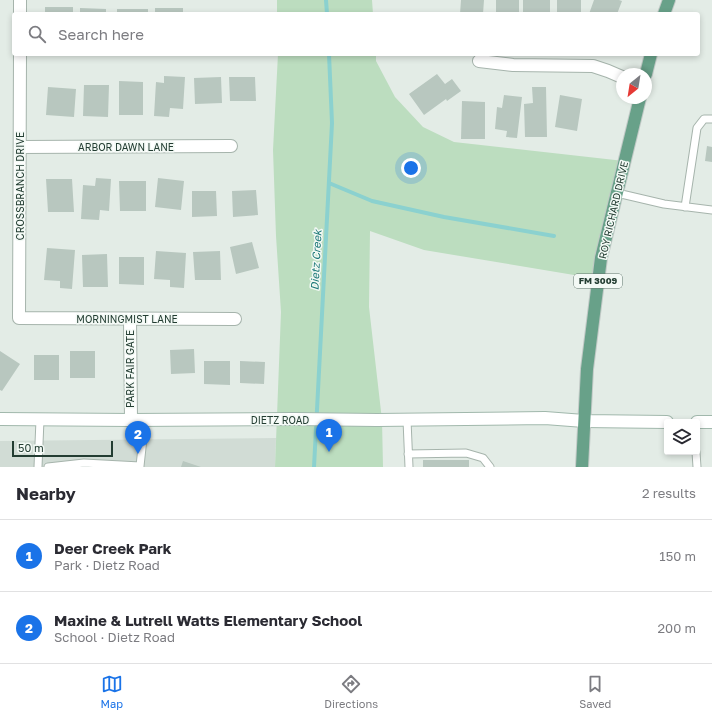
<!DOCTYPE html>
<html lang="en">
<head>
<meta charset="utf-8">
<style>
	:root { --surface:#fff; --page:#f2f2f3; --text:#2b2b33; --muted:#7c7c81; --line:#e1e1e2; --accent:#1a73e8 }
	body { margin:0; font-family:"Golos Text",sans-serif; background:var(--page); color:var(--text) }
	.controls { position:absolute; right:12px; bottom:12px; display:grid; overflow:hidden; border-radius:4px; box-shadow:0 2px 6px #0003 }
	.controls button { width:36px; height:36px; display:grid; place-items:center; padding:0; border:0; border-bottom:1px solid var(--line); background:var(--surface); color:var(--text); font:20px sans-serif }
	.compass { position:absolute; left:616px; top:68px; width:36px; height:36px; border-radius:50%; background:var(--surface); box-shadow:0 2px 6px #0003; rotate:210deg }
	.scale { position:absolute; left:12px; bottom:10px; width:101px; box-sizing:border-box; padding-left:4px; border:2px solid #233d32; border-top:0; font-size:11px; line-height:14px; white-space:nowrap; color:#233d32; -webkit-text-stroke:3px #f3f9f5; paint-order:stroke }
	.you { position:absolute; left:411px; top:168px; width:14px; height:14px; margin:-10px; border:3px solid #fff; border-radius:50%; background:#1a73e8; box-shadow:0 0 0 6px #1a73e833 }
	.badge { display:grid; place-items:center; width:26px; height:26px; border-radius:50%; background:var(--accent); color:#fff; font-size:13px; font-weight:700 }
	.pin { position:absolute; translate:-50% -33px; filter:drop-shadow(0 1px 2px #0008) }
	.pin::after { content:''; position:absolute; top:21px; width:14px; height:12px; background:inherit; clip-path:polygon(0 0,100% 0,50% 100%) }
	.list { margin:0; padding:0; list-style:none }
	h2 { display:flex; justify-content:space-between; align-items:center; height:52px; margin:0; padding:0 16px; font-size:17px }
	h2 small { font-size:13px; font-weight:400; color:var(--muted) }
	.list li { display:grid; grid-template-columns:26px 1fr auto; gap:12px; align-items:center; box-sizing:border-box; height:72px; padding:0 16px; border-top:1px solid var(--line) }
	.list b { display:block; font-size:15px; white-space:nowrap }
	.list p { margin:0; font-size:13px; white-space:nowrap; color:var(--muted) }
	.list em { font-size:13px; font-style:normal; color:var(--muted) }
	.icon { flex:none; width:22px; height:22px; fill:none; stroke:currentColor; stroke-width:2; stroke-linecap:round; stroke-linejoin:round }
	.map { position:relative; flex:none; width:712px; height:467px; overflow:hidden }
	.search { position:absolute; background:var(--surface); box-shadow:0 2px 6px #0003; left:12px; right:12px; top:12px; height:44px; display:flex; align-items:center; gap:10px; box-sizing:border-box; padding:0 14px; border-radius:4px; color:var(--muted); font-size:15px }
	.sheet { height:196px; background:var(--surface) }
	nav { display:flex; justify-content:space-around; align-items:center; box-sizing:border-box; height:56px; border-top:1px solid var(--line); background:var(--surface); font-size:11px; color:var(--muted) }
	nav a { display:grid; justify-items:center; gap:2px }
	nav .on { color:var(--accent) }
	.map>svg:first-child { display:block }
	.built { fill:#d1dcd5 }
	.green { fill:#bcddbf }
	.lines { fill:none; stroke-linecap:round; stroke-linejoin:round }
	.stream { stroke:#8bd1cf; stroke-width:4 }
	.building { fill:#b8c7bf }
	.lane-casing { stroke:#a6b4ac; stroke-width:9 }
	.street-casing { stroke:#a6b4ac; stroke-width:14 }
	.secondary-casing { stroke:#a1b8ac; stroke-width:14 }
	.primary-casing { stroke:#c1c9c6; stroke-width:14 }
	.lane { stroke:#fff; stroke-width:7 }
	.street { stroke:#fff; stroke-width:12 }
	.secondary { stroke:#fff; stroke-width:12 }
	.primary { stroke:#68a189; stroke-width:12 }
	.labels { text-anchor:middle; stroke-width:3; stroke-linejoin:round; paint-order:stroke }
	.shield { fill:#f3f9f5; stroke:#61756c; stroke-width:1 }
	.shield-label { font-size:9px; font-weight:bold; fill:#233d32 }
	.street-label { font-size:10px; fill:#233d32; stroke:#f3f9f5 }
	.water-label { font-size:11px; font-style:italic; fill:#1d7978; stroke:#f3f9f5 }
</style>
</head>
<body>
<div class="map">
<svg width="712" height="467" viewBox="0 0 712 467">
	<rect width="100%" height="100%" fill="#e3ece6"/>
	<!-- built -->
	<path class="built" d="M276,438L275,467H0V441Z"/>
	<!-- green -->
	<path class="green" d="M277,0H372L373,14H277Z
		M278,54H376V61L395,97L423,127L454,142L624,161L598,279L424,250L370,231L369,307L382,420L383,467H275L281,312L276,236L273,150Z"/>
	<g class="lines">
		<!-- stream -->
		<path class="stream" d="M326,0L327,14
			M329,183L372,201L444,217L554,236
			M314,467L332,123L329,54"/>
	</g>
	<!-- building -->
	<path class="building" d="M461,0H484L483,14H460Z
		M496,0H519V14H496Z
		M523,0H550V14H523Z
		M557,0H581V14H557Z
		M594,0H619L622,1L617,14H589Z
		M45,7H73V14H45Z
		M80,8L106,9V14H80Z
		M155,8H183V14H155Z
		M117,9H148V14H117Z
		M437,74L445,84L452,79L461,91L447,101L446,99L424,115L409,94Z
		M164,76L185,77L183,109L170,108L169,117L154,116L156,82L164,83Z
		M221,77L222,103L195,104L194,78Z
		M229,77H255L256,101H230Z
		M119,81L143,82V115H119Z
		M84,85H109L108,117L83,116Z
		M48,87L76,89L74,117L46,115Z
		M532,87H546L547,137H525L524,104L533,103Z
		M504,95L522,97L517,138L506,137L507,131L495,129L497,107L502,108Z
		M560,95L582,99L577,131L555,127Z
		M462,101L485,102V139H461Z
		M707,146L712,147V162L705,161Z
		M96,178L111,179L109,211L100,210L99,220L81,219L83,185L95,186Z
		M158,178L184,181L181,210L155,207Z
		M46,179H72L74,212H48Z
		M119,181H146V211H120Z
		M256,190L258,215L233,217L232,191Z
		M192,191H216L217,216L192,217Z
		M252,242L259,268L236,274L230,247Z
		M47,248L75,250L72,289L60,288V281L44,280Z
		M156,251L186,253L184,288L170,287V280L154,279Z
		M220,251L221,280H195L193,252Z
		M107,254L108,287H83L82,255Z
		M119,257H144V285L119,284Z
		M194,349L195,373L171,374L170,350Z
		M0,351L20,364L2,391L0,390Z
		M70,351H95V378H70Z
		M34,355H59V380H34Z
		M204,361H230V385L204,384Z
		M240,361L265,362L264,384L240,383Z
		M423,460H469V467H423Z
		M183,461L201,467H181Z"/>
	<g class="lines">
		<defs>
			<path id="lane" d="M617,193L664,204L712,210
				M685,207L697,128L704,119H712
				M407,420L409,467
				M696,452L697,467
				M408,454L466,453L483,458L490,467
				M140,466L145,420
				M38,467L40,420
				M48,467L84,463L140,466V467"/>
			<path id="street" d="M20,0V14
				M20,54L19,318L235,319
				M479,61L513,65L593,66L608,71L622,77
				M20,147L231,146
				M130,319L131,420"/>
			<path id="secondary" d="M0,419L131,420L294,419L377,420L545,418L584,421L667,422
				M697,422H712"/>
			<path id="primary" d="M664,14L669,0
				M646,74L651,54
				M582,467L587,369L601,258L640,98"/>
		</defs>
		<!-- lane casing -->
		<use href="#lane" class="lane-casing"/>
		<!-- street casing -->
		<use href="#street" class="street-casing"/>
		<!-- secondary casing -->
		<use href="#secondary" class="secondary-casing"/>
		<!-- primary casing -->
		<use href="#primary" class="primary-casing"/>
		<!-- lane -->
		<use href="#lane" class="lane"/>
		<!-- street -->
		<use href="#street" class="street"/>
		<!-- secondary -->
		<use href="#secondary" class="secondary"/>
		<!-- primary -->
		<use href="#primary" class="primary"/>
	</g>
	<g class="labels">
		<!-- shield labels -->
		<rect class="shield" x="574" y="274" width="48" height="14" rx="3"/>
		<g class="shield-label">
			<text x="598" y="284">FM 3009</text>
		</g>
		<!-- street labels -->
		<g class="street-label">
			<text x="126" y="151">ARBOR DAWN LANE</text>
			<text transform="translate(20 186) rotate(-90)" y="4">CROSSBRANCH DRIVE</text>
			<text transform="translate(613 210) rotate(-77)" y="4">ROY RICHARD DRIVE</text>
			<text x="127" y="323">MORNINGMIST LANE</text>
			<text transform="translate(130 369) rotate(-90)" y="4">PARK FAIR GATE</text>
			<text x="280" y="424">DIETZ ROAD</text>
		</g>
		<!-- water labels -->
		<g class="water-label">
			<text transform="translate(316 260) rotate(-87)" y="4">Dietz Creek</text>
		</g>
	</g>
</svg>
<div class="controls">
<button><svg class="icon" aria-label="layers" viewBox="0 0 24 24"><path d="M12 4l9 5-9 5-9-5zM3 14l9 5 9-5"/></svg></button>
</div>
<svg class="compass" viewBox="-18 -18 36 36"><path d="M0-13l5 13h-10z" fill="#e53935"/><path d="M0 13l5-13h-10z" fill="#7c7c81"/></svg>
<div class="scale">50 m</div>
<div class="you"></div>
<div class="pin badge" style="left:329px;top:452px">1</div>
<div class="pin badge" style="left:138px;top:454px">2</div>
<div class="search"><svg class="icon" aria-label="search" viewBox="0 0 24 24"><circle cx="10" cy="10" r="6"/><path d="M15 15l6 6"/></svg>Search here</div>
</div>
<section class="sheet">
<h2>Nearby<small>2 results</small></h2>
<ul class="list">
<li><span class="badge">1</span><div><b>Deer Creek Park</b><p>Park · Dietz Road</p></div><em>150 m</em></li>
<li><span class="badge">2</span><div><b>Maxine &amp; Lutrell Watts Elementary School</b><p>School · Dietz Road</p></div><em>200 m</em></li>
</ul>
</section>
<nav>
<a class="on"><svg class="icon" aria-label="map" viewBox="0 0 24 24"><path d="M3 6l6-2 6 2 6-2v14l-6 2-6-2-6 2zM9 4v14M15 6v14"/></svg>Map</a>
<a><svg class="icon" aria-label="directions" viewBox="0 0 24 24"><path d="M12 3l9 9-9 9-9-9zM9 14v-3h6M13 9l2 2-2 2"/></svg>Directions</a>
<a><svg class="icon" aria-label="saved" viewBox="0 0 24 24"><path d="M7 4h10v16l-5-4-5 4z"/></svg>Saved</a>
</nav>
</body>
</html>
